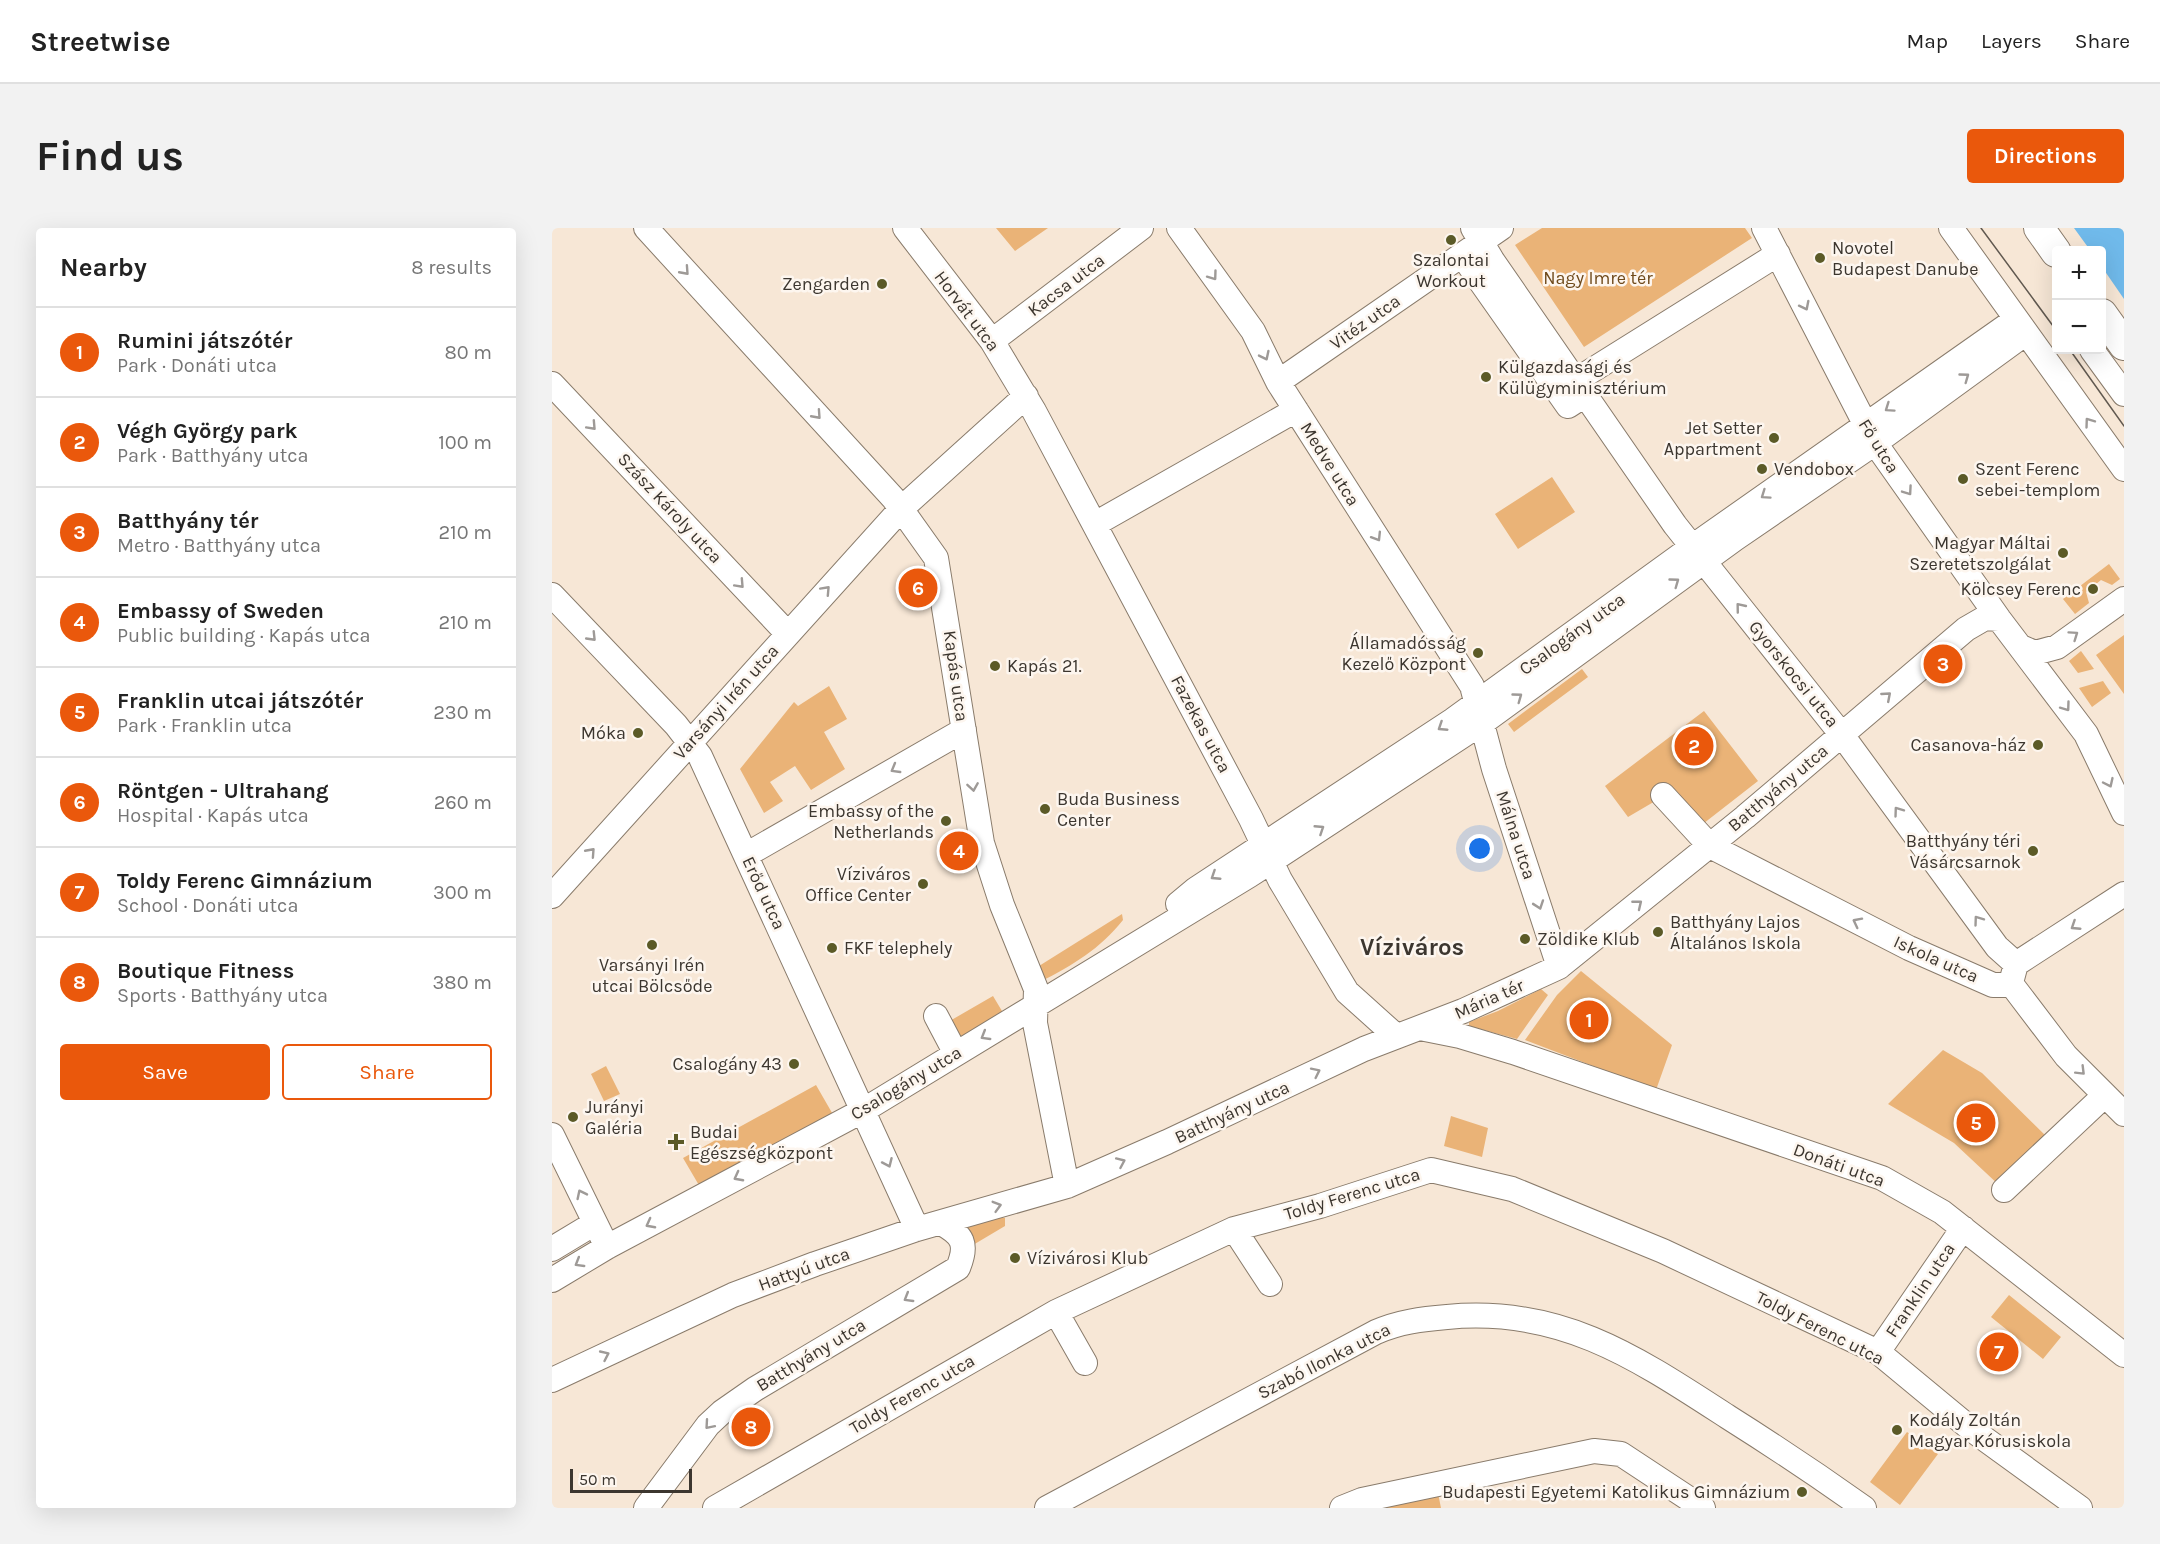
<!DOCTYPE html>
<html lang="en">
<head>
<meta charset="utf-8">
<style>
	:root { --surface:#fff; --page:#f2f2f2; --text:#222; --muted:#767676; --line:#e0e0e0; --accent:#ea580c }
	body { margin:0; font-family:Karla,sans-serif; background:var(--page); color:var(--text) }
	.controls { position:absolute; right:18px; top:18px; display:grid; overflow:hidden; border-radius:6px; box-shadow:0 6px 24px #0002 }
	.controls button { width:54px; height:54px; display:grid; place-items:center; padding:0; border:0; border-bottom:2px solid var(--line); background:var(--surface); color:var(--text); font:30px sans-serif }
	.scale { position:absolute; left:18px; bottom:15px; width:122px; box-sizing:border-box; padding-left:6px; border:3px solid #3c362f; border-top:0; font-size:16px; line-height:21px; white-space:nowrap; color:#3c362f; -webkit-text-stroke:4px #fdf6ef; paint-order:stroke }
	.you { position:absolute; left:928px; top:621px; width:21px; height:21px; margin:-15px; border:4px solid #fff; border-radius:50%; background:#1a73e8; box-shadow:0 0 0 9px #1a73e833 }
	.badge { display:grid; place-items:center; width:39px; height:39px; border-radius:50%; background:var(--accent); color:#fff; font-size:20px; font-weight:700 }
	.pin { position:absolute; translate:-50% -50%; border:3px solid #fff; box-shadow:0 2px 6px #0006 }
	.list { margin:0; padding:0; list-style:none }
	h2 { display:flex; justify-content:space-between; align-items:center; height:78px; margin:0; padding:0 24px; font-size:26px }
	h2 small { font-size:20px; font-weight:400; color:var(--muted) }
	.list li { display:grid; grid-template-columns:39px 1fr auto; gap:18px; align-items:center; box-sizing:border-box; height:90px; padding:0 24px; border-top:2px solid var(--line) }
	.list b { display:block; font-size:22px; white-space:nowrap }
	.list p { margin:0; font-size:20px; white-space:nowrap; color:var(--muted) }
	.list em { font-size:20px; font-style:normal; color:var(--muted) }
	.actions { display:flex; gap:12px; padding:18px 24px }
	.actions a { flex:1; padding:14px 0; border:2px solid var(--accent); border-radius:6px; text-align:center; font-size:21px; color:var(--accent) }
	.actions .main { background:var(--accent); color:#fff }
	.map { position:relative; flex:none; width:1572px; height:1280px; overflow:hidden; border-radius:6px }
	header { display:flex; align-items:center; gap:36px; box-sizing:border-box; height:84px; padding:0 30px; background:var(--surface); border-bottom:2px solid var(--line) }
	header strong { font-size:28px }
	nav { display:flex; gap:33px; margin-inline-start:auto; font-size:21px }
	.intro { display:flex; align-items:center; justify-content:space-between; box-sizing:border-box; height:144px; padding:0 36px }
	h1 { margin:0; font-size:42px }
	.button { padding:15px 27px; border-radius:6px; background:var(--accent); color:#fff; font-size:21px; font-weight:700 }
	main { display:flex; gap:36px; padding:0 36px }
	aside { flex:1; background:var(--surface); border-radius:6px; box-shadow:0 6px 24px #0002 }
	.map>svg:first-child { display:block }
	.green { fill:#eab377 }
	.water { fill:#70baeb }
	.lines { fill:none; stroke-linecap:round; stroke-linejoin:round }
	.minor-casing { stroke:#897b6b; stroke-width:26 }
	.major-casing { stroke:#897b6b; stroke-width:32 }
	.minor { stroke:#fff; stroke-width:24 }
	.major { stroke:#fff; stroke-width:30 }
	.tram { stroke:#615950; stroke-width:1.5 }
	.oneway { stroke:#9e9a97 }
	.poi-dot { fill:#5b5a27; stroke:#fdf6ef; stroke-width:2 }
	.labels { text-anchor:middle; stroke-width:5; stroke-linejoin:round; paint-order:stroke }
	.poi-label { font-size:18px; fill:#3c362f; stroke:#fdf6ef; text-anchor:start }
	.park-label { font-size:18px; fill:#6f4a1b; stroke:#fdf6ef }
	.street-label { font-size:18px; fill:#3c362f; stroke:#fdf6ef }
	.district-label { font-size:24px; font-weight:bold; fill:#3c362f; stroke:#fdf6ef }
</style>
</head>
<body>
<header>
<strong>Streetwise</strong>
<nav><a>Map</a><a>Layers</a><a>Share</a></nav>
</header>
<div class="intro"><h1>Find us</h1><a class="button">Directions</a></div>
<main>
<aside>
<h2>Nearby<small>8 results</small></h2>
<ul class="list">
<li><span class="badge">1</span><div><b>Rumini játszótér</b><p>Park · Donáti utca</p></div><em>80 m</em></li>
<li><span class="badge">2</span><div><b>Végh György park</b><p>Park · Batthyány utca</p></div><em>100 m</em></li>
<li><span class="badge">3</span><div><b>Batthyány tér</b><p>Metro · Batthyány utca</p></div><em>210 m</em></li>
<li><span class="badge">4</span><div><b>Embassy of Sweden</b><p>Public building · Kapás utca</p></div><em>210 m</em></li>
<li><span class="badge">5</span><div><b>Franklin utcai játszótér</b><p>Park · Franklin utca</p></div><em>230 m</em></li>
<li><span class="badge">6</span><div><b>Röntgen - Ultrahang</b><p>Hospital · Kapás utca</p></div><em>260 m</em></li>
<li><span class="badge">7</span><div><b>Toldy Ferenc Gimnázium</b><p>School · Donáti utca</p></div><em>300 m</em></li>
<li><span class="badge">8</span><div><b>Boutique Fitness</b><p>Sports · Batthyány utca</p></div><em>380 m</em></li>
</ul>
<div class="actions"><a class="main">Save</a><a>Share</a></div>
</aside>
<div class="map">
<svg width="1572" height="1280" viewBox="0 0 1572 1280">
	<rect width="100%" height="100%" fill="#f7e7d6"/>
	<!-- green -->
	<path class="green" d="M444,0H496L463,23Z
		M990,0H1193L1200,10L1032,119L963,17Z
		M1000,249L1023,284L966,321L943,286Z
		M1557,336L1568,351L1560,357L1549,352L1534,364L1537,375L1523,386L1511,371Z
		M1572,407V466L1544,427Z
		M1529,423L1542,441L1526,445L1517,433Z
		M1030,441L1036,449L962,504L956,496Z
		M1551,453L1559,465L1540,479L1527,460Z
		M277,458L295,491L272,504L293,541L259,562L243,538L218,554L231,573L212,585L188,541L242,474L246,478Z
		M1152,483L1206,553L1147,599L1105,572L1076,589L1053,558Z
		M570,686L571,692C548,721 521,737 488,754L487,738Z
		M1029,743L1120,817L1104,862L973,812L1005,767Z
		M989,761L996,767L965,811L917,798V794L946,783Z
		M441,768L450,783V788L408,812L396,794Z
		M1391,822L1430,845L1499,913L1449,959L1402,915L1336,876Z
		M54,838L68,866L52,873L39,846Z
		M264,857L283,890L148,959L131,930Z
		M899,888L936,900L930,929L892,918Z
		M448,989L453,990V998L421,1017L412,1000Z
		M1457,1067L1509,1109L1491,1131L1439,1089Z
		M1355,1204L1386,1226L1348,1277L1318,1254Z
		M886,1265L889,1280H811Z"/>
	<!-- water -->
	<path class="water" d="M1522,0H1572V71L1550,39V22H1538Z"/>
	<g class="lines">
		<defs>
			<path id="minor" d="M94,0L342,271L384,330L430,615L450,677L484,761L483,795L515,958
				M353,0L440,113L482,183L699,591L728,652L795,764L844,808
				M627,0L701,103L726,154L920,458L942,541L1007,739
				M921,0L940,32L1123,297L1290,507L1445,719L1464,736
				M1212,0L1323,215L1447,391L1534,506L1572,585
				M1399,0L1572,241
				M910,27L1016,178L1033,167
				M440,113L589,0
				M1540,122L1572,166
				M1023,153L1226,26
				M726,154L949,0
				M0,156L235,405
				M543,296L744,182
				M0,367L124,497L148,528L365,1001
				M1469,419L1483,425L1505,419L1572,371
				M1111,567L1158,618L1357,720L1441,757H1460
				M194,627L412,502
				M0,668L349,281L474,168
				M626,676L644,661L901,492L1140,319L1463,92
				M1460,751L1464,736L1572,666
				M1460,757L1514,828L1572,886
				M384,788L404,826
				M868,800L908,808L961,824L1330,950L1390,984L1572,1127
				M0,907L55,1019
				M1452,962L1553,867
				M682,1001L718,1056
				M0,1021L43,995
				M0,1052L55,1019L312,882L698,647L930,495L1184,310L1323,215L1474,105
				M504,1084L533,1135
				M1326,1124L1411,1000
				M0,1152L181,1067L263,1036L365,1001L515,958L615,914L812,821L911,783L1007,739L1193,589L1414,401L1433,390L1447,391
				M94,1280L156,1197L170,1184L203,1161L406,1040C416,1016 411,1007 389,995
				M163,1280L504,1084L682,1001L768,978L879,942L960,961L1111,1023L1326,1124L1419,1201L1528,1280
				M495,1280L824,1104C847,1094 870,1091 895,1089C1009,1078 1085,1130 1176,1189C1222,1218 1267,1248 1312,1280
				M790,1280L810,1272L1042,1223L1069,1226L1151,1280"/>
			<path id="major" d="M1487,0L1504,24
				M1550,86L1572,117"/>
		</defs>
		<!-- minor casing -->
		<use href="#minor" class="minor-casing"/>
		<!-- major casing -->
		<use href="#major" class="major-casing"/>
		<!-- minor -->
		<use href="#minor" class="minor"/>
		<!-- major -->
		<use href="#major" class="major"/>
		<!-- tram -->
		<path class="tram" d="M1429,0L1504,102
			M1518,122L1572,198"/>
	</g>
	<!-- one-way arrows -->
	<defs><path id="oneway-chevron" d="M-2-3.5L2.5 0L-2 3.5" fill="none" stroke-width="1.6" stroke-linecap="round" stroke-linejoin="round" transform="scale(1.5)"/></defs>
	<g class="oneway">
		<use href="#oneway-chevron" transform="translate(133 43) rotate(48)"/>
		<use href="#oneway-chevron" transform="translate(661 48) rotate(54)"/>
		<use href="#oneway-chevron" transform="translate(1253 78) rotate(63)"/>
		<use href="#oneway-chevron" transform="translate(713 128) rotate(64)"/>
		<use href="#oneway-chevron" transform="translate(1413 149) rotate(-36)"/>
		<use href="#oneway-chevron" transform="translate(1337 180) rotate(145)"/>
		<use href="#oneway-chevron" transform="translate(265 187) rotate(48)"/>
		<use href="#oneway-chevron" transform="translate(1537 194) rotate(-126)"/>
		<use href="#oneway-chevron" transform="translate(40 198) rotate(47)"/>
		<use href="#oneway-chevron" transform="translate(1356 263) rotate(55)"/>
		<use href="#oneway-chevron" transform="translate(1213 267) rotate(145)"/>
		<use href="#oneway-chevron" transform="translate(825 309) rotate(58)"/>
		<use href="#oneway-chevron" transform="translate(1123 354) rotate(-36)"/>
		<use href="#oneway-chevron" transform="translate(188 356) rotate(47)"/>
		<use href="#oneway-chevron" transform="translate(274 362) rotate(-47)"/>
		<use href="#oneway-chevron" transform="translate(1188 379) rotate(-129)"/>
		<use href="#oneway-chevron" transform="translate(1522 407) rotate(-35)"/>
		<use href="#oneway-chevron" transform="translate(40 409) rotate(46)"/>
		<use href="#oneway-chevron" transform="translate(1335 468) rotate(-41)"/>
		<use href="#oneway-chevron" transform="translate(966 469) rotate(-36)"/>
		<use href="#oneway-chevron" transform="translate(1514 479) rotate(54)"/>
		<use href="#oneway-chevron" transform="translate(890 499) rotate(147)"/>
		<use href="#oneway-chevron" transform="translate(343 541) rotate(150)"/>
		<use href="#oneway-chevron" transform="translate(1557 555) rotate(65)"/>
		<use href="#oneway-chevron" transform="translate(421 559) rotate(81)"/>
		<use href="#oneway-chevron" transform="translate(1346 583) rotate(-126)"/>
		<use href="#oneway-chevron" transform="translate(768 601) rotate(-33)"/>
		<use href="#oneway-chevron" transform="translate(39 624) rotate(-48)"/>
		<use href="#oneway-chevron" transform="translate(663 648) rotate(147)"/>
		<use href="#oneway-chevron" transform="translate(1086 676) rotate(-39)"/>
		<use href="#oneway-chevron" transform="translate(987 677) rotate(71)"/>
		<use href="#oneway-chevron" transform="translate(1426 692) rotate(-126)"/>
		<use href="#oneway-chevron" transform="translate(1305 694) rotate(-153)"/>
		<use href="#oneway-chevron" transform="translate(1523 698) rotate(147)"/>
		<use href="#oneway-chevron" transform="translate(433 808) rotate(149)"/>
		<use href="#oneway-chevron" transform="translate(1529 843) rotate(45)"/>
		<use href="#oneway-chevron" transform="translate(764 844) rotate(-26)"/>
		<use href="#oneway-chevron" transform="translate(569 934) rotate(-24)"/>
		<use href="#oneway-chevron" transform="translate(336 935) rotate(66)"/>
		<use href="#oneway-chevron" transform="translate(186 949) rotate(152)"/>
		<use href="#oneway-chevron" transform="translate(29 966) rotate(-116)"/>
		<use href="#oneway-chevron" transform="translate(445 978) rotate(-16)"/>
		<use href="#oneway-chevron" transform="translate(98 996) rotate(152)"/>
		<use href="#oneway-chevron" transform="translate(27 1035) rotate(149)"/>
		<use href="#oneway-chevron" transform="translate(356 1070) rotate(149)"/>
		<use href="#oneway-chevron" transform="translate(53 1127) rotate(-25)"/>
		<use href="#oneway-chevron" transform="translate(157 1197) rotate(131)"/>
	</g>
	<!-- markers -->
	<g class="poi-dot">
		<circle cx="899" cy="12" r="6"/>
		<circle cx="1268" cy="30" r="6"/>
		<circle cx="330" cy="56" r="6"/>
		<circle cx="934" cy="149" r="6"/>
		<circle cx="1222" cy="210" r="6"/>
		<circle cx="1210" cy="241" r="6"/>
		<circle cx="1411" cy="251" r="6"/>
		<circle cx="1511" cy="325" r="6"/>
		<circle cx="1541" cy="361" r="6"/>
		<circle cx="926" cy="425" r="6"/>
		<circle cx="443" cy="438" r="6"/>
		<circle cx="86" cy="505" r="6"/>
		<circle cx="1486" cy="517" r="6"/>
		<circle cx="493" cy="581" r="6"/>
		<circle cx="394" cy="593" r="6"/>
		<circle cx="1481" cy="623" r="6"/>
		<circle cx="371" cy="656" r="6"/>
		<circle cx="1106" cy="704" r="6"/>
		<circle cx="973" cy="711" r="6"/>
		<circle cx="100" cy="717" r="6"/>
		<circle cx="280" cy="720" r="6"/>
		<circle cx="242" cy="836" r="6"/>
		<circle cx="21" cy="889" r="6"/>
		<path d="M121 905h6v6h6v6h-6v6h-6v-6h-6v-6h6z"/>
		<circle cx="463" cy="1030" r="6"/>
		<circle cx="1345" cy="1202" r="6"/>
		<circle cx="1250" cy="1264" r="6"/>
	</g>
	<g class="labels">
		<!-- poi labels -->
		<g class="poi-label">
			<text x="1280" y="26">Novotel<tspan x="1280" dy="21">Budapest Danube</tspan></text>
			<text x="899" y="38" text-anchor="middle">Szalontai<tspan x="899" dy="21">Workout</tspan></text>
			<text x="318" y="62" text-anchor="end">Zengarden</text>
			<text x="946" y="145">Külgazdasági és<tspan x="946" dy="21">Külügyminisztérium</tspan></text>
			<text x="1210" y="206" text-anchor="end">Jet Setter<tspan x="1210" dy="21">Appartment</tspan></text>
			<text x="1222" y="247">Vendobox</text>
			<text x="1423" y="247">Szent Ferenc<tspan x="1423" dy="21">sebei-templom</tspan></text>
			<text x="1499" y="321" text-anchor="end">Magyar Máltai<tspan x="1499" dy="21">Szeretetszolgálat</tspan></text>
			<text x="1529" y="367" text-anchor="end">Kölcsey Ferenc</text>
			<text x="914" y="421" text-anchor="end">Államadósság<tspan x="914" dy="21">Kezelő Központ</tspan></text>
			<text x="455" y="444">Kapás 21.</text>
			<text x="74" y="511" text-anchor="end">Móka</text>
			<text x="1474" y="523" text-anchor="end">Casanova-ház</text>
			<text x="505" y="577">Buda Business<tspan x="505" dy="21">Center</tspan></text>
			<text x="382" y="589" text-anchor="end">Embassy of the<tspan x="382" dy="21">Netherlands</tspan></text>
			<text x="1469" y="619" text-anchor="end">Batthyány téri<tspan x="1469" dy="21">Vásárcsarnok</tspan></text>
			<text x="359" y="652" text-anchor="end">Víziváros<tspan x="359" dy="21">Office Center</tspan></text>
			<text x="1118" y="700">Batthyány Lajos<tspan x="1118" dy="21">Általános Iskola</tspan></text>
			<text x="985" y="717">Zöldike Klub</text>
			<text x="292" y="726">FKF telephely</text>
			<text x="100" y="743" text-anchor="middle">Varsányi Irén<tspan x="100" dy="21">utcai Bölcsőde</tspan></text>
			<text x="230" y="842" text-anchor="end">Csalogány 43</text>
			<text x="33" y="885">Jurányi<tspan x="33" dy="21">Galéria</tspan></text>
			<text x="138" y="910">Budai<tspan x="138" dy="21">Egészségközpont</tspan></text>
			<text x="475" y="1036">Vízivárosi Klub</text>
			<text x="1357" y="1198">Kodály Zoltán<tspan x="1357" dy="21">Magyar Kórusiskola</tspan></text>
			<text x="1238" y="1270" text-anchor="end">Budapesti Egyetemi Katolikus Gimnázium</text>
		</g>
		<!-- park labels -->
		<g class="park-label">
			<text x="1046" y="56">Nagy Imre tér</text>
		</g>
		<!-- street labels -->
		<g class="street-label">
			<text transform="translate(514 57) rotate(-37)" y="6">Kacsa utca</text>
			<text transform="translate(415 83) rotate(53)" y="6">Horvát utca</text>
			<text transform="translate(813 94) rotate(-35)" y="6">Vitéz utca</text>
			<text transform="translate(1327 218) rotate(58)" y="6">Fő utca</text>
			<text transform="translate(778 236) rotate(58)" y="6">Medve utca</text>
			<text transform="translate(118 280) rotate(47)" y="6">Szász Károly utca</text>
			<text transform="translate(1020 406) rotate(-36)" y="6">Csalogány utca</text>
			<text transform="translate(1242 446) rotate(51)" y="6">Gyorskocsi utca</text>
			<text transform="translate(404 448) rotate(82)" y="6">Kapás utca</text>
			<text transform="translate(174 474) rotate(-48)" y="6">Varsányi Irén utca</text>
			<text transform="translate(649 496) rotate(62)" y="6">Fazekas utca</text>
			<text transform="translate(1226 560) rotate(-40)" y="6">Batthyány utca</text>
			<text transform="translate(964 607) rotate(72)" y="6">Málna utca</text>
			<text transform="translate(212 665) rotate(65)" y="6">Erőd utca</text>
			<text transform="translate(1384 731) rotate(24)" y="6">Iskola utca</text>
			<text transform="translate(937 771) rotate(-24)" y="6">Mária tér</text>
			<text transform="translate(354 855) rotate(-31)" y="6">Csalogány utca</text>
			<text transform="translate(680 884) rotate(-25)" y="6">Batthyány utca</text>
			<text transform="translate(1287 937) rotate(20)" y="6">Donáti utca</text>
			<text transform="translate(800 966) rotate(-17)" y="6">Toldy Ferenc utca</text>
			<text transform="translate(252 1041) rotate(-20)" y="6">Hattyú utca</text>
			<text transform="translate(1368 1062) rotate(-56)" y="6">Franklin utca</text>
			<text transform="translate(1268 1100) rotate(27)" y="6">Toldy Ferenc utca</text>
			<text transform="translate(259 1127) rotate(-31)" y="6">Batthyány utca</text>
			<text transform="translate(772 1133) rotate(-27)" y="6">Szabó Ilonka utca</text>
			<text transform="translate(360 1166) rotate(-30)" y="6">Toldy Ferenc utca</text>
		</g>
		<!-- district labels -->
		<g class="district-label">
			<text x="860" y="727">Víziváros</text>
		</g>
	</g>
</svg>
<div class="controls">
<button>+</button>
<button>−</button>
</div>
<div class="scale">50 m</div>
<div class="you"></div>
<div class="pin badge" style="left:1037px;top:792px">1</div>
<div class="pin badge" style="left:1142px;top:518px">2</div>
<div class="pin badge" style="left:1391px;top:436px">3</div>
<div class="pin badge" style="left:407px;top:623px">4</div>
<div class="pin badge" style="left:1424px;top:895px">5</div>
<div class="pin badge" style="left:366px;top:360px">6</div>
<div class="pin badge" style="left:1447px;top:1124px">7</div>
<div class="pin badge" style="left:199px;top:1199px">8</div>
</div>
</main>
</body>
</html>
